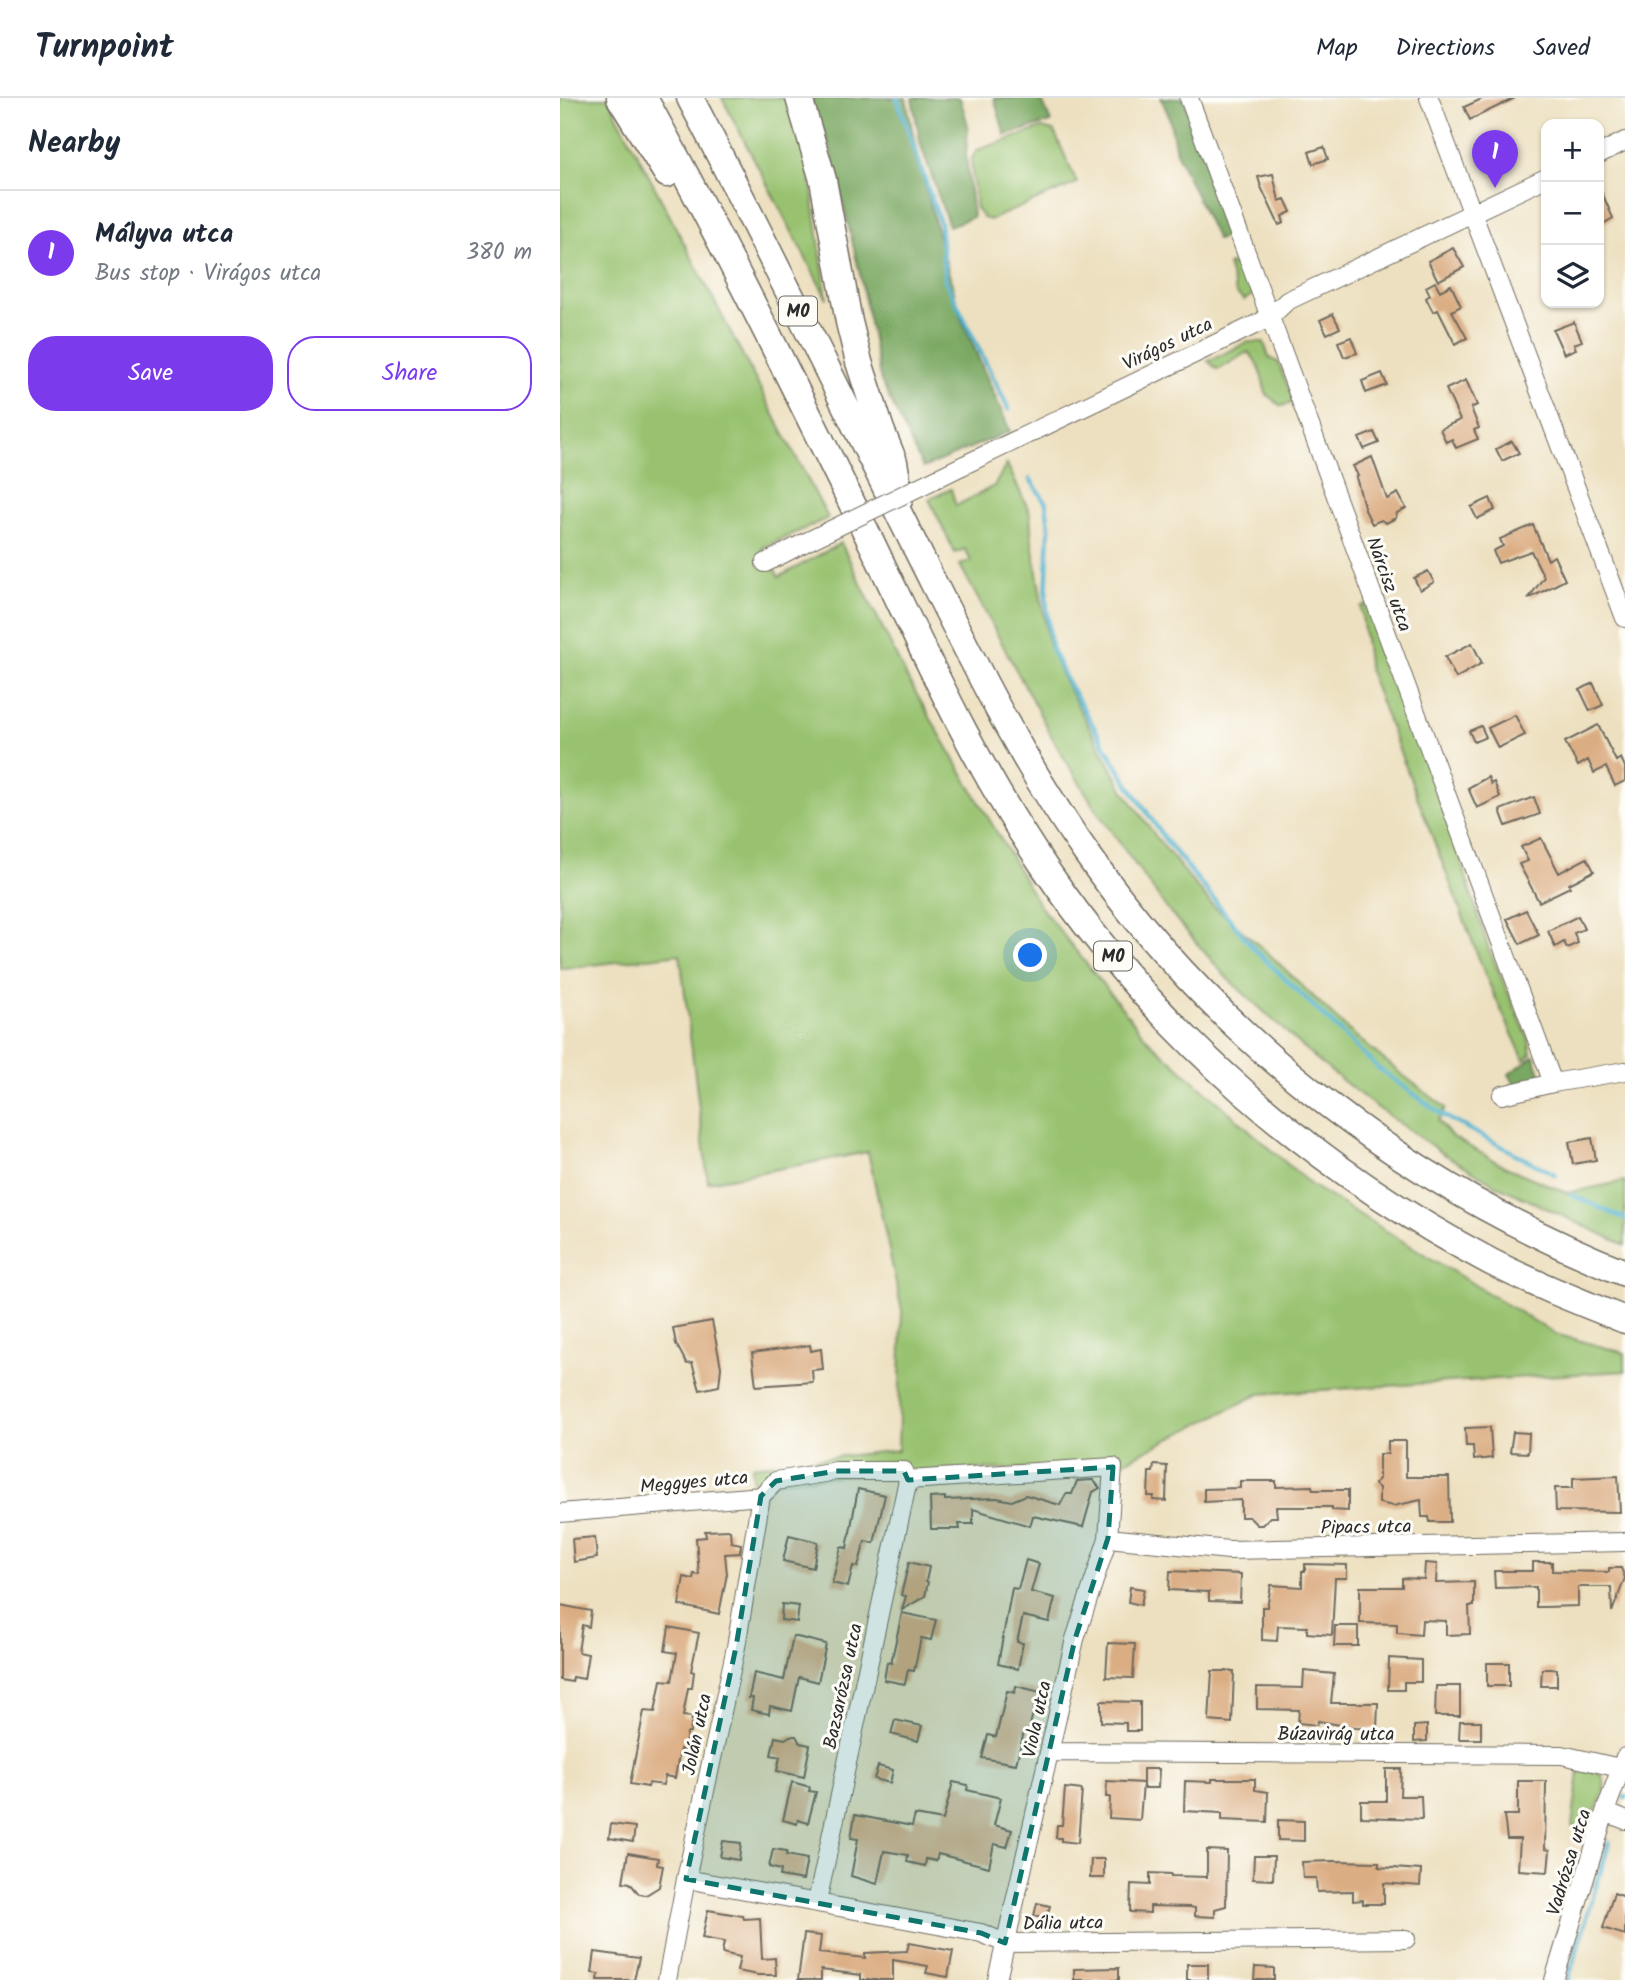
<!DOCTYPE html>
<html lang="en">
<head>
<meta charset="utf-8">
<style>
	:root { --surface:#fff; --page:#f2f2f3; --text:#1f2937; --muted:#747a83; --line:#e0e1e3; --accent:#7c3aed }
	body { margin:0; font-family:Kalam,sans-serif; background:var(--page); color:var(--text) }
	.controls { position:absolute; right:21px; top:21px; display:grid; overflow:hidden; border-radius:14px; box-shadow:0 2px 5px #0004 }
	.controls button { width:63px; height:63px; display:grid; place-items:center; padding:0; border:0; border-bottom:2px solid var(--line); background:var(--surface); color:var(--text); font:35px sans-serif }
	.you { position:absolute; left:471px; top:858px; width:24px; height:24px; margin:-18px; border:5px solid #fff; border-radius:50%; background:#1a73e8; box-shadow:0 0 0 10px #1a73e833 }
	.badge { display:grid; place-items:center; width:46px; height:46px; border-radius:50%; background:var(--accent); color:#fff; font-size:23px; font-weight:700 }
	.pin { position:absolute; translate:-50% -58px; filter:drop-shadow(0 2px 4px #0008) }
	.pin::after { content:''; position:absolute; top:37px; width:24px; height:21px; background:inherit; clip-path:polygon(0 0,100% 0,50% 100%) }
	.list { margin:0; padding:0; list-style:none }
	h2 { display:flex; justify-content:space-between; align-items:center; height:91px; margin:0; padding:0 28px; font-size:30px }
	h2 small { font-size:23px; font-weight:400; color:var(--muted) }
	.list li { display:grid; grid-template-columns:46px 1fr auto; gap:21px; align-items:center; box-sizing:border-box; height:126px; padding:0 28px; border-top:2px solid var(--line) }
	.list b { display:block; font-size:26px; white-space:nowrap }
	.list p { margin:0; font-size:23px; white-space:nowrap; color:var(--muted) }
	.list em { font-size:23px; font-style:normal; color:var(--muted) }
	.actions { display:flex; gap:14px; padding:21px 28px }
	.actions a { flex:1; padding:16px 0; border:2px solid var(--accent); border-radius:28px; text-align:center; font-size:24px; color:var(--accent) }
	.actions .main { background:var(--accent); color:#fff }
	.icon { flex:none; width:38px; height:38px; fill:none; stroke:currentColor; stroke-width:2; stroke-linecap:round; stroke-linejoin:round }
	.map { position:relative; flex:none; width:1065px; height:1882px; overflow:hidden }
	header { display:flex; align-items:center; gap:42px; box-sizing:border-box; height:98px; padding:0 35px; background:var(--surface); border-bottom:2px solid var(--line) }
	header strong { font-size:33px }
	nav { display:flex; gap:38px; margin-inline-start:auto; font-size:24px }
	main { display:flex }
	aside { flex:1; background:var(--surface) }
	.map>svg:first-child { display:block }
	.green { fill:#98c26f; stroke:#62764d; stroke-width:2 }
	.forest { fill:#7aa862; stroke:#526a46; stroke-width:2 }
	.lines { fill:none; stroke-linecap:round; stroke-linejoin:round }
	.stream { stroke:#51b3d0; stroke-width:4.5 }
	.building { fill:#dbad83 }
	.minor-casing { stroke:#6f6a5f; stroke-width:20 }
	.highway-casing { stroke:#6f6a5f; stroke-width:29 }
	.minor { stroke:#fff; stroke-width:18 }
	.highway { stroke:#fff; stroke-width:26 }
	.minor-bridge-casing { stroke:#6f6a5f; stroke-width:20; stroke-linecap:butt }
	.minor-bridge { stroke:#fff; stroke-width:18 }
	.marked { fill:#0f766e; fill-opacity:0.2; stroke:#0f766e; stroke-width:5; stroke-dasharray:14 9; stroke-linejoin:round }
	.labels { text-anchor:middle; stroke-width:6; stroke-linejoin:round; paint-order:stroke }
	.shield { fill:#fdfcf7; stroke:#6a6a68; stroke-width:2 }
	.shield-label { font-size:18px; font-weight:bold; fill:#2b2b2b }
	.street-label { font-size:19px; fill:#2b2b2b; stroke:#fdfcf7 }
</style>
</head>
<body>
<header>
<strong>Turnpoint</strong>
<nav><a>Map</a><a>Directions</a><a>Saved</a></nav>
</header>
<main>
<aside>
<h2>Nearby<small></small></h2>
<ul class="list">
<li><span class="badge">1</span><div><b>Mályva utca</b><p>Bus stop · Virágos utca</p></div><em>380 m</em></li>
</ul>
<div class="actions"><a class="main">Save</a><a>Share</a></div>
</aside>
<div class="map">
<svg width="1065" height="1882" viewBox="0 0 1065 1882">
	<rect width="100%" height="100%" fill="#fdfcf7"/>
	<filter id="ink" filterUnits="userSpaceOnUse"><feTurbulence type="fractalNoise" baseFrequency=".0143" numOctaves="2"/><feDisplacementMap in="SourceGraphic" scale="14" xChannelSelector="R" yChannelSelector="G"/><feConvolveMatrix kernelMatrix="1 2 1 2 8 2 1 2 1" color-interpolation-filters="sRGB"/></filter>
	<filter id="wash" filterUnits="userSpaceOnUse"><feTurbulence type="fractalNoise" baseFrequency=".00686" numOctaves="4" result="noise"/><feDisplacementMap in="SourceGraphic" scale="28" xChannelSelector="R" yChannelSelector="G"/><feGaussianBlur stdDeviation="1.57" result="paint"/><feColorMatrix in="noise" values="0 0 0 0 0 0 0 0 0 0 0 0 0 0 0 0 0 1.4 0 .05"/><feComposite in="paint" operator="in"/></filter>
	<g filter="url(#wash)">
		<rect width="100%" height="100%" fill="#ede0c0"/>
		<!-- green -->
		<path class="green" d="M0,0H48L268,420L202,450L219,479L281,445L346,578L479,807L587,941L751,1087L995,1236L1065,1255V1273L699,1296L553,1369L344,1373L216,1383L201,1398L192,1381V1368L338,1352L342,1213L308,1054L148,1084L120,856L0,871Z
			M162,0H226L244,37L267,201Z
			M482,30L494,33L517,85L430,122L423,120L416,110L411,62L417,52Z
			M671,166L686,174L694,196L684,202L676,195L668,167Z
			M688,244H704L709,260L718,264L734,305L721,308L706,296C702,280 700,265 688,254L658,272L648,263Z
			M447,366L470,415L472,444L489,548L505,584L564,693L599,743L651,806L709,856L787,931L840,975L886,1010L878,1023L891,1038L946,1069L1007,1095L1065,1083V1147L936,1087L879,1053L811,1005L758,963L667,880L607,811L541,719L498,650L400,467L411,463L405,451L395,455L369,401L391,391L396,408L434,388Z
			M808,506L894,741L929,852L969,942L971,956L964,962L926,879L809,573L801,509Z
			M1020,1666C1026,1669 1036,1671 1040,1676C1054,1690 1031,1718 1023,1732L1012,1728Z"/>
		<!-- forest -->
		<path class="forest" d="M247,0H346L357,58L401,220L450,333L363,370L321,283L299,172L269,45Z
			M352,0H400L408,27L406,57L413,119L389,128L361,47Z
			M434,0H481L491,24L445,37Z
			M601,0H623L673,136L657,142L616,54L609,18Z
			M974,958L982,981L958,992L949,976Z"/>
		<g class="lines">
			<!-- stream -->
			<path class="stream" d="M337,0L380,125L385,182L449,312
				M470,381L486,405L489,429L486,501L491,550L508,585L561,675L604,740L694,851L818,970L884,1018L996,1077
				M1012,1097L1065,1121
				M1065,1700V1699
				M1008,1882L1049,1745"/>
		</g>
		<g id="blocks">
			<!-- building -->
			<path class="building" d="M924,0H955L910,22L904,9Z
				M764,49L768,61L753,66L749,54Z
				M713,76L719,103L725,101L731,114L722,118L724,125L719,127L701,89L698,79Z
				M1039,88L1053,120L1039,128Z
				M893,150L904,169L878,183L868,163Z
				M875,184L880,193L891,187L901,208L892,213L907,240L895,246L878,212L873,214L866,200L870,197L866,189Z
				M773,216L780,230L767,236L760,222Z
				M1014,224L1022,243L1014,246L1016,251L1004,256L993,232Z
				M791,239L797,255L784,259L778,244Z
				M822,275L827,287L806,295L802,283Z
				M906,282L917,307L911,310L919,330L914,332L918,341L896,350L892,341L886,344L880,331L900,322L886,291Z
				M814,334L819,345L804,351L799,340Z
				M952,343L959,355L942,363L936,351Z
				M812,359L827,401L838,395L846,410L837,415L836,420L826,425L821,422L812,426L805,412L796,379L798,378L793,368Z
				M930,400L935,412L917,421L911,409Z
				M973,427L988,462L994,458L1005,482L968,501L984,479L971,453L938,465L933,453L943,448L940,441Z
				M868,473L874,484L860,492L854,480Z
				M912,545L922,565L896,580L885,559Z
				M1033,585L1043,607L1030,613L1020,592Z
				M955,617L965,637L938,650L928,630Z
				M1038,627L1056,663L1061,660L1065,669V683L1055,688L1046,669L1034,675L1028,662L1018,668L1005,644Z
				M921,628L926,639L914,644L909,633Z
				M928,679L931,686L934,684L940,699L917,710L908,690Z
				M974,699L980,716L946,728L940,712Z
				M981,740L999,775L1027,760L1034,773L1009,786L1010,789L979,804L959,766L968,763L961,749Z
				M966,812L979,837L960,846L947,821Z
				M1018,818L1024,831L1014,835L1018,845L1007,850L1004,844L995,849L988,833Z
				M1032,1040L1036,1062L1013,1066L1009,1044Z
				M152,1223L161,1269L159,1288L140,1292L132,1265L127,1266L116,1246L113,1230Z
				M250,1247L251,1253L261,1251L263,1271L252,1272L253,1284L196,1288L192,1255Z
				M930,1329L932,1360L914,1362L913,1348H906L905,1330Z
				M953,1334L969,1335L968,1355L950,1354Z
				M828,1343H846V1379H889L890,1424H870L869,1419H862L861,1402L833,1408L819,1405V1390L814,1386L819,1381V1356H828Z
				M594,1367L607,1368L606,1403L593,1402L594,1398H588L589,1374H593Z
				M1058,1378L1060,1414L996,1413L995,1390H1013V1380Z
				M533,1382L540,1390L533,1394L523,1429L473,1418L470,1428L413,1411V1426H399L400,1431H371L370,1400L385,1399V1402L437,1400L452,1403L466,1397L500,1407L506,1396H512L517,1383Z
				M680,1383H716V1389L752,1388L753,1392H788V1413L772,1412V1409H716L717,1419H710L702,1427H697L689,1419H681V1402L644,1404V1391L680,1390Z
				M298,1391L325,1397L314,1445L305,1443L298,1469L293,1468L288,1489L272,1485L281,1449L287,1450Z
				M170,1432L171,1444L181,1446L180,1455L165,1456L167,1476L159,1516L119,1507L124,1479L133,1481L134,1476L139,1477L136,1440L146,1439L145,1433Z
				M229,1437L258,1444L253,1470L223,1463Z
				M35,1439L37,1460L14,1464L12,1441Z
				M466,1462L479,1466L471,1494L495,1500L489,1524L463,1518L457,1544L463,1545L458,1571L438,1566L452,1490L458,1491Z
				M349,1464L369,1469L366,1483L368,1484L365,1498L342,1512L346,1498L341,1497Z
				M973,1464H992V1473L1049,1474V1470H1061L1065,1480L1052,1514L1051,1489H1018V1508L984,1509H976V1489L935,1490L934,1473H973Z
				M865,1465L877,1466L876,1485L914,1484V1508H909L910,1536L886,1537V1523L862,1522L861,1537L837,1535V1526L800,1525V1489H842V1480L864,1481Z
				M745,1466L787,1467V1480H775L772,1537L747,1535V1529L718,1528L717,1543L702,1542V1509H707L711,1487L742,1489V1473H745Z
				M610,1473L681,1476L680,1504L649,1503V1494L609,1492Z
				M570,1489L584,1491L581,1507L568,1504Z
				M222,1506L239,1508L237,1524L221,1522Z
				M0,1507L31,1513L29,1529L22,1527L18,1554L28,1556L24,1581L13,1579L12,1584L0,1582Z
				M342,1515L376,1522L371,1542L361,1540L354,1573L348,1572L345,1586L324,1582L327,1564L331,1565Z
				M775,1528H798V1548H774Z
				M109,1529L139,1535L131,1573L134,1574L132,1590H128L123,1618L132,1619L130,1635H127L124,1652L120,1651L115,1680L105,1678L103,1687L89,1685L88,1689L70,1686L84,1613L95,1614L101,1582L112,1583L117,1555L105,1553Z
				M233,1538L266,1546L258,1584L239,1579L232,1613L210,1608L209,1616L191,1612L193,1600H189L194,1575L224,1582Z
				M548,1545L575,1546L573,1580L546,1579Z
				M829,1560L861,1562V1584H844V1592H828Z
				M927,1565H949V1588H927Z
				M982,1571H997V1588H981Z
				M652,1573H674L672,1625L649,1623Z
				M744,1573L774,1576L771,1605H818L817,1631L796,1630L758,1623L757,1627L738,1625L739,1612L697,1611V1589L743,1590Z
				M456,1588L485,1595L482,1609L475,1607L468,1635L464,1634L456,1666L422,1660L428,1637L436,1639L447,1593L455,1595Z
				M876,1588H900V1618H875Z
				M541,1603L580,1604V1633H566V1625L541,1624Z
				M335,1622L362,1628L358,1643L331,1636Z
				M900,1623H921V1641H899Z
				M867,1627V1643L854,1644V1628Z
				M230,1638H236L240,1645L250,1647L244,1679L217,1673L220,1659L211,1657L215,1639L225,1641Z
				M318,1668L333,1672L330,1685L314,1681Z
				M583,1671H599L598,1690H583Z
				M826,1671H841L840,1698H861L862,1721L801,1719V1703H826Z
				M652,1681H695V1692L708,1694L707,1724L662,1722V1715L624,1713L625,1683L652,1684Z
				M547,1683L583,1685L580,1722L549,1720L550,1699H546Z
				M958,1683H986L985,1751L990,1752L988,1774L958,1772L960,1741H947L944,1717H958Z
				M232,1684L250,1689L249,1693L256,1694L248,1725L238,1722L237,1726L223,1722Z
				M393,1684L408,1687L407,1692L441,1700L434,1727L452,1732L447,1749L434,1746L429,1769L378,1756L376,1763L366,1761L365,1768L347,1764L348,1757L324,1753L317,1786L291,1778L298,1741L291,1740L295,1717L352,1728L355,1717L383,1722Z
				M505,1690L522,1692L518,1745L501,1743V1740H496L497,1727H502Z
				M718,1722L744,1723V1743L718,1742Z
				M51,1726L75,1729L73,1744L49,1740Z
				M163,1743L181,1745L179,1762L160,1759Z
				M213,1751L227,1753L226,1757L247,1761L243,1782L220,1778L221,1772L209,1769Z
				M647,1752L667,1753L666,1808L655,1811V1819L635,1818V1810L630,1809L590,1808V1815L570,1814L571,1786L590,1787V1775L611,1776V1778L647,1779Z
				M68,1755L98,1760L97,1767L103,1768L99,1789L86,1797L79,1796L70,1785L63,1784Z
				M694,1758H714L713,1782L693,1781Z
				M531,1761H544V1780H530Z
				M773,1763L819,1764V1769L861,1772L860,1788L824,1785V1806H803V1802L793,1803V1793L757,1794L756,1780H743L742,1764Z
				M1054,1795L1065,1799V1837L1043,1830Z
				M477,1805L490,1808L486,1821L474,1818Z
				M148,1812L183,1818L184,1821L200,1820L202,1861L215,1860L216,1877H198L177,1873L180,1859L162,1855L164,1844L142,1840Z
				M244,1836L261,1838L259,1855L305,1860V1855L347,1853L349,1845L393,1853L388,1879L366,1875L368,1868L333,1862V1882H301V1877L261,1872V1882H238Z
				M35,1854L79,1860L74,1882H38L39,1876L32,1875Z
				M627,1866H648V1882H627Z
				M695,1869L714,1870V1882H694Z
				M559,1870V1882H514V1871Z"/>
		</g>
	</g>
	<g filter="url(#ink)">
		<use href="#blocks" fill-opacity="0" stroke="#6f6a5f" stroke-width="2"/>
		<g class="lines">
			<defs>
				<path id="minor" d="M629,0L993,985
					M869,0L1065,520
					M1039,56L1065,43
					M402,368L709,220L727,203L986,80
					M205,465L244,445
					M942,997L993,985L1065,973
					M0,1415L201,1398L216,1383L276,1373H344L348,1382L553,1369L548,1440L515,1541L437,1882
					M548,1440L669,1452L1065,1444
					M491,1654L1002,1657L1060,1670
					M1045,1714L1065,1722
					M126,1781L421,1835L445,1845L846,1841
					M257,1804L348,1382
					M107,1882L126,1781L176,1549L201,1398
					M994,1882L1045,1714L1065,1659"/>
				<path id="highway" d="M60,0L107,76
					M84,0C165,147 239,298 313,448C366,558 416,669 485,770C598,936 754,1071 931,1164C974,1186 1020,1204 1065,1222
					M130,0C207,147 279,296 353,444C407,551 458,659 527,756C661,946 850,1089 1065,1175
					M239,0L263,82L289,224L299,264L321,332L334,364L340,400"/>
			</defs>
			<!-- minor casing -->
			<use href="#minor" class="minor-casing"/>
			<!-- highway casing -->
			<use href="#highway" class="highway-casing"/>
			<!-- minor -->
			<use href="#minor" class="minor"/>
			<!-- highway -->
			<use href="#highway" class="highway"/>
			<defs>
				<path id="minor-bridge" d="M244,445L402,368"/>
			</defs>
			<!-- minor-bridge casing -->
			<use href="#minor-bridge" class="minor-bridge-casing"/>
			<!-- minor-bridge -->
			<use href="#minor-bridge" class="minor-bridge"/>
		</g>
	</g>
	<!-- marked area -->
	<path class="marked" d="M553,1369L548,1440L515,1541L445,1845L421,1835L126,1781L176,1549L201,1398L216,1383L276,1373H344L348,1382Z"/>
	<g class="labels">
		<!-- shield labels -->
		<g class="shield">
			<rect x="219" y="198.5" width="38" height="29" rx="5"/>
			<rect x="534" y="843.5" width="38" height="29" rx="5"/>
		</g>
		<g class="shield-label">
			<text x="238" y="219">M0</text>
			<text x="553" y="864">M0</text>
		</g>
		<!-- street labels -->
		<g class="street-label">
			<text transform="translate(607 245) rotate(-26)" y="7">Virágos utca</text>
			<text transform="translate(830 486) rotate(70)" y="7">Nárcisz utca</text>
			<text transform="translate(134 1383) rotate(-5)" y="7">Meggyes utca</text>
			<text transform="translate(806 1428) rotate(-1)" y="7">Pipacs utca</text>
			<text transform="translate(282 1588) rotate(-78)" y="7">Bazsarózsa utca</text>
			<text transform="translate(476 1621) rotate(-78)" y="7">Viola utca</text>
			<text x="776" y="1642">Búzavirág utca</text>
			<text transform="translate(136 1636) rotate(-78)" y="7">Jolán utca</text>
			<text transform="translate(1008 1764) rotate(-73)" y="7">Vadrózsa utca</text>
			<text transform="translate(503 1824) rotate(-1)" y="7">Dália utca</text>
		</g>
	</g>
</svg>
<div class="controls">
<button>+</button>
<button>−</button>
<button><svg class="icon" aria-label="layers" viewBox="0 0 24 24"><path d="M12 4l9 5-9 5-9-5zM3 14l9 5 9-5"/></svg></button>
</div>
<div class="you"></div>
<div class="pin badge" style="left:935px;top:90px">1</div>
</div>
</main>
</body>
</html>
